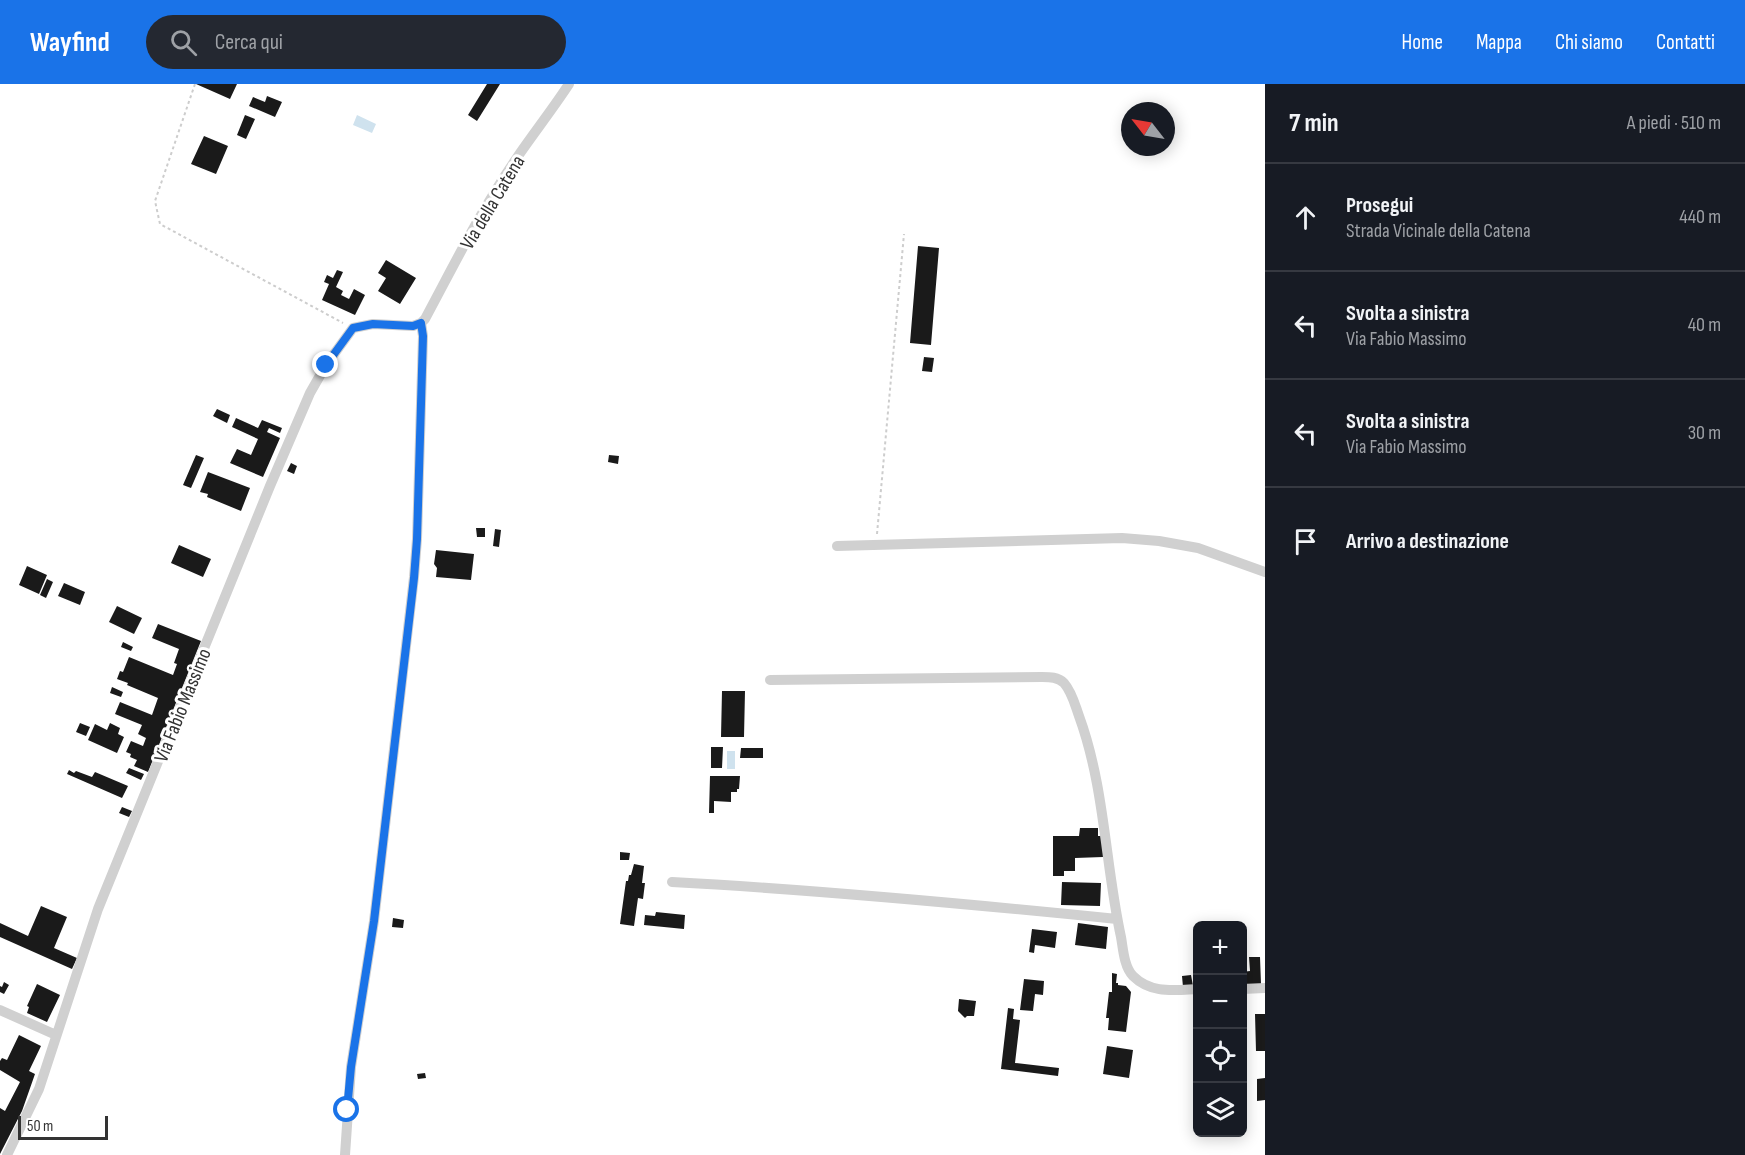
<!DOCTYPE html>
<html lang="it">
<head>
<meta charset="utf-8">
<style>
	:root { --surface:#171b24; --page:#242831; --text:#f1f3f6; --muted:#9ea1a6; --line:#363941; --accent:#1a73e8 }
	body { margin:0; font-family:"Sofia Sans Condensed",sans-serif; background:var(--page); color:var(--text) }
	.controls { position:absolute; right:18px; bottom:18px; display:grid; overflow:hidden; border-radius:9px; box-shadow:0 3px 15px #0003 }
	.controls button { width:54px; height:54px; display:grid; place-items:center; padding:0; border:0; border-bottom:2px solid var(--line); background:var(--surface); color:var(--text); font:30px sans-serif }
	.compass { position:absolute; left:1121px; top:18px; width:54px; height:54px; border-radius:50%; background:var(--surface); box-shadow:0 3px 15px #0003; rotate:301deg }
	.scale { position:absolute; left:18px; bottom:15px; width:90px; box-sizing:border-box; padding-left:6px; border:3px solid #333; border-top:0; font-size:16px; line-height:21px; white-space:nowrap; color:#333; -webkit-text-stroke:4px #fff; paint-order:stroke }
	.stop { position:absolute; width:18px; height:18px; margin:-14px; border:4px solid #1a73e8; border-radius:50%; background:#fff }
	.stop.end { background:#1a73e8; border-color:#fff; box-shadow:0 2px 6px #0008 }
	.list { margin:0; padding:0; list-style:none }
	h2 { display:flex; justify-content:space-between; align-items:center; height:78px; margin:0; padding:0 24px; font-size:26px }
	h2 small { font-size:20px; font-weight:400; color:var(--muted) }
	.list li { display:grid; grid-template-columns:39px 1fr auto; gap:18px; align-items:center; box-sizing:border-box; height:108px; padding:0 24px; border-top:2px solid var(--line) }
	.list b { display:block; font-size:22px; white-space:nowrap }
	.list p { margin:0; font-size:20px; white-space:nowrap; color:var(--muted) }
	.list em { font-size:20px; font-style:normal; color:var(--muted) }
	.icon { flex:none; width:33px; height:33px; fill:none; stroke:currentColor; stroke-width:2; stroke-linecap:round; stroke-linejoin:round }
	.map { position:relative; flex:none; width:1265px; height:1071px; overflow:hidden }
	header { display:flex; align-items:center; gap:36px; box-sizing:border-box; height:84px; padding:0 30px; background:var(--accent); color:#fff }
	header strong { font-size:28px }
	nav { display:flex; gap:33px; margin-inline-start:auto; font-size:21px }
	.search { width:420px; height:54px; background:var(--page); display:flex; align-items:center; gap:15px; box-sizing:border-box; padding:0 21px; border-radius:33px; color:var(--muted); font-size:22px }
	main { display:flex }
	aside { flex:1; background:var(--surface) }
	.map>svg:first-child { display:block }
	.water { fill:#cfe2ee }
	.building { fill:#1a1a1a }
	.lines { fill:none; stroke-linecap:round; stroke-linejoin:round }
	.path { stroke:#cdcdcd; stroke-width:2; stroke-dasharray:3 3; stroke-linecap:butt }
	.street { stroke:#d0d0d0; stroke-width:10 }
	.route { stroke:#1a73e8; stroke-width:8 }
	.labels { text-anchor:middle; stroke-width:6; stroke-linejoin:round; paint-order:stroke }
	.street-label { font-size:20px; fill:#333; stroke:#fff }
</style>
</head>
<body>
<header>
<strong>Wayfind</strong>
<div class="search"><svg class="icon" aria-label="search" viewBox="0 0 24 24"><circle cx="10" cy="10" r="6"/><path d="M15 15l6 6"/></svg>Cerca qui</div>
<nav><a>Home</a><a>Mappa</a><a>Chi siamo</a><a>Contatti</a></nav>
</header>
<main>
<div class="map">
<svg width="1265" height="1071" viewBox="0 0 1265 1071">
	<rect width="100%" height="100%" fill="#fff"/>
	<!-- water -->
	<path class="water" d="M357,31L376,40L372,49L353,41Z
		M727,667H735V685H727Z"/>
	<!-- building -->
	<path class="building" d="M196,0H237L230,15Z
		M487,0H500L477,37L468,31Z
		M267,12L282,18L275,33L249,22L253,13L265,18Z
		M245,31L255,35L246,55L237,51Z
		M204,52L228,62L216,90L191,80Z
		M918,162L939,164L931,261L910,259Z
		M386,176L416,194L400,220L378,207L386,194L378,189Z
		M337,186L343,188L336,203L343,207L341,211L349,215L354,205L365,211L355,231L322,216L329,200L324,198L327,191L333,194Z
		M924,273L934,274L932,288L922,287Z
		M217,325L230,331L227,339L213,332Z
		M236,334L258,344L262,336L282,344L280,349L269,344L267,348L280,354L263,393L230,379L237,365L251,371L258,355L232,343Z
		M196,371L204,374L191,404L183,401Z
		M609,371L619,372L618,380L608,378Z
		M291,379L297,382L294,390L287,387Z
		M208,388L250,404L241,427L207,413L208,410L200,408Z
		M476,444H485V453H477Z
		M495,445L501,446L499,463L493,462Z
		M179,461L211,475L203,493L171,479Z
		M436,466L474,470L471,496L436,493L437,484L434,480Z
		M27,482L47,491L39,510L19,501Z
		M47,495L53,498L46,514L40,511Z
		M64,499L85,508L80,521L58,512Z
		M117,522L142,534L134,550L109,538Z
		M158,540L201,557L148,688L134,682L137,676L130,673L131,670L126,668L131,657L143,662L146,654L138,650L142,641L115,630L120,618L152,631L158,614L127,601L128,599L117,595L120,587L123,588L129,573L173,591L177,580L174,579L179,565L152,554Z
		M123,558L133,563L131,567L121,563Z
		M112,603L123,608L121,613L110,609Z
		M722,607H745L744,653H721Z
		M80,639L90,643L86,652L76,648Z
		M110,639L120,644L118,650L124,653L117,669L88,656L95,640L107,646Z
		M711,663H723L722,684H711Z
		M741,664H763V674H740Z
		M129,684L144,690L141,696L126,689Z
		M69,686L74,689L76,687L92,693L95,688L128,702L122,714L67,690Z
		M710,692H740L739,705H737V708H731V718L714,717V729H709Z
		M122,723L132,727L129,733L119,729Z
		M1080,744H1098V752H1103V773L1075,774V787H1064V792H1053V752H1079Z
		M620,768L630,769L629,776H620Z
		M634,780L644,782L642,799H645L643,815L638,814L634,842L620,840L626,797H628L629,791H631Z
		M1062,798L1101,799L1100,822L1061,821Z
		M41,822L67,833L54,864L77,874L72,885L0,853V839L28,852Z
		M656,828L685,831L684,845L644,841L645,831L655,832Z
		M393,834L404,836L403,844L392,843Z
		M1078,839L1108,843L1106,865L1075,861Z
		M1032,845L1057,848L1055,864L1035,861L1034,869L1029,868Z
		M1249,873H1260L1261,900L1242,901V888L1250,887Z
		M1112,889L1117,890L1116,899H1118V901L1126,902L1131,908L1126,948L1108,946L1109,934H1106L1109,908H1112Z
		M1191,891L1193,902L1183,903L1182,892Z
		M1024,895L1044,897L1043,911L1035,910L1033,927L1020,926Z
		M4,898L9,901L4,910L0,908V902L2,903Z
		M37,900L60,911L47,938L27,929L29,923L27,922Z
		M959,915L976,917L974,932H967L965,934L958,927Z
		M1008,924L1014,925L1013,935L1020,936L1015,979L1059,984L1058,992L1001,985Z
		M1255,930H1265V967H1256Z
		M19,951L41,962L29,987L35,990L22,1027L0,1070V1024L5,1027L20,998L0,986V977L2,974L7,976Z
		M1107,962L1133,966L1129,994L1103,990Z
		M425,989L426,994L418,995L417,990Z
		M1265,994V1016L1257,1017V995Z"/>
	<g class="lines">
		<!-- path -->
		<path class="path" d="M195,0L155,117L160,140L343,239
			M877,450L904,150"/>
		<!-- street -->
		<path class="street" d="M421,239L425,235C454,181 481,126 516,75C533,50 552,26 569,0
			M837,462L1122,454L1159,457L1198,464L1265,488
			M770,596L1042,593C1050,593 1058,593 1064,599C1072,608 1075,621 1079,632C1105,703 1105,780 1121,853C1123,864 1124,883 1133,892C1151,910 1174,906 1198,905
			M672,798C821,806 969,820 1117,835
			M1242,905L1265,904
			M0,926L56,951
			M7,1071L39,1005L98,825L270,402L310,309L326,281L353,244L373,240L413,242L421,239
			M345,1071L351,983L374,837L414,493L417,455L423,252L421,239"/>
	</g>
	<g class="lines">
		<!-- route -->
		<path class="route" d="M326,281L353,244L373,240L413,242L421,239L423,252L417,455L414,494L374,837L351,983L347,1026"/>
	</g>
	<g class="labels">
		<!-- street labels -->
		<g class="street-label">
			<text transform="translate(492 118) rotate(-59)" y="7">Via della Catena</text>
			<text transform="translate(182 621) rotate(-68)" y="7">Via Fabio Massimo</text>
		</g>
	</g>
</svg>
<div class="controls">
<button>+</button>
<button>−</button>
<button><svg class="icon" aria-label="locate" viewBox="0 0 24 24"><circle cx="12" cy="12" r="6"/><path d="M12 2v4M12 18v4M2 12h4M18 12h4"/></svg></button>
<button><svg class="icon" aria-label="layers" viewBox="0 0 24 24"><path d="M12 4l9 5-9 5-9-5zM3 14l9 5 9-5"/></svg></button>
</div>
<svg class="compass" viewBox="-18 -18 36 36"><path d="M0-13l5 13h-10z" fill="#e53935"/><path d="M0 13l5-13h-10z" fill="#9ea1a6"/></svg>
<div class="scale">50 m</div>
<div class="stop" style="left:347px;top:1026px"></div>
<div class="stop end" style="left:326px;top:281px"></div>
</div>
<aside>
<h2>7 min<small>A piedi · 510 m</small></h2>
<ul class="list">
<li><svg class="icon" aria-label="ahead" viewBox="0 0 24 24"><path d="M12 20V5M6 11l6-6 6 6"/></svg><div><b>Prosegui</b><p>Strada Vicinale della Catena</p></div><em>440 m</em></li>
<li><svg class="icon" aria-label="left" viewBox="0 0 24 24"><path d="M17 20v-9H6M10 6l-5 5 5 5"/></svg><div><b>Svolta a sinistra</b><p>Via Fabio Massimo</p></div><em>40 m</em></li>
<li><svg class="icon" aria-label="left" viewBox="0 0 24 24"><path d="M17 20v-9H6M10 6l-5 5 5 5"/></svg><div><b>Svolta a sinistra</b><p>Via Fabio Massimo</p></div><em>30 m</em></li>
<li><svg class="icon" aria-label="arrive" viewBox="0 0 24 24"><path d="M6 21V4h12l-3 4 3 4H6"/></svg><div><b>Arrivo a destinazione</b></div></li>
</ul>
</aside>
</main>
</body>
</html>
